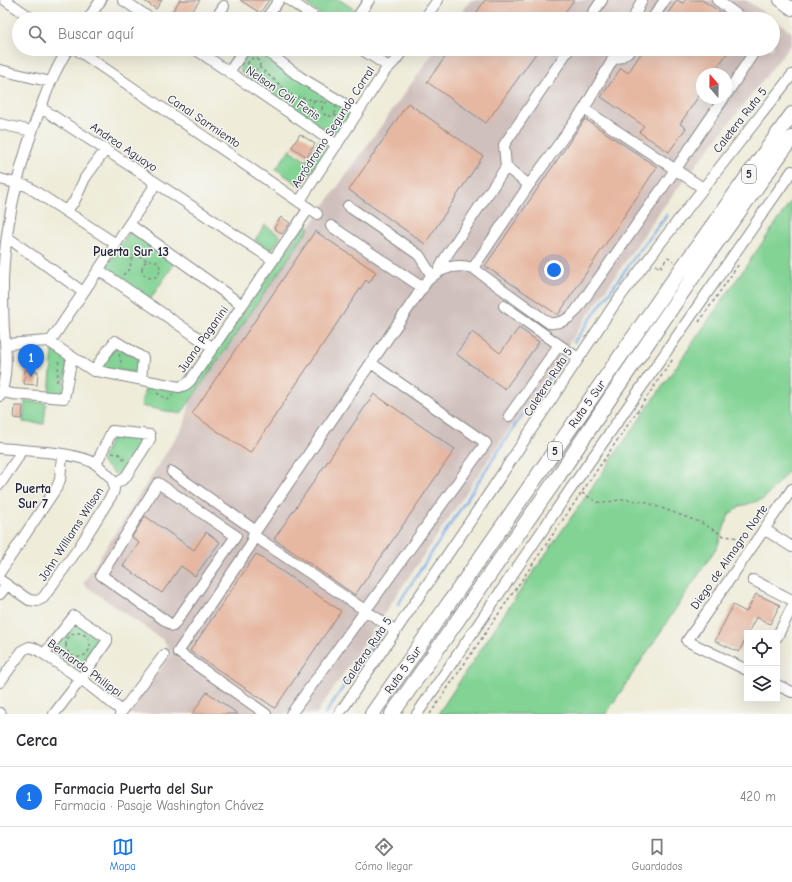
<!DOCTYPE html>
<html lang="es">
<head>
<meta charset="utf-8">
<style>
	:root { --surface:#fff; --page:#f7f7f7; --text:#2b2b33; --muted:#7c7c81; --line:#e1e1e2; --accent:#1a73e8 }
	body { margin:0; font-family:"Comic Neue",sans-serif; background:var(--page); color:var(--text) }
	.controls { position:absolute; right:12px; bottom:12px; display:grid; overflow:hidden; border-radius:0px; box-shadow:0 4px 16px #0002 }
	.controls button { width:36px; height:36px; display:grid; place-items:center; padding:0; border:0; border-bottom:1px solid var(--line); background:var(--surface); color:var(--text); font:20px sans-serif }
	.compass { position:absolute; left:696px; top:68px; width:36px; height:36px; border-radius:50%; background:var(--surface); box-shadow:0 4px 16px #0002; rotate:340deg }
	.you { position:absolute; left:554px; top:270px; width:14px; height:14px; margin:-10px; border:3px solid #fff; border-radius:50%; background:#1a73e8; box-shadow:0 0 0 6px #1a73e833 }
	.badge { display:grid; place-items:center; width:26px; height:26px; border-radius:50%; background:var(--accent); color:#fff; font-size:13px; font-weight:700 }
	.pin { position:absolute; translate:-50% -33px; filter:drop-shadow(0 1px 2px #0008) }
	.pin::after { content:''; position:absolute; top:21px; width:14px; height:12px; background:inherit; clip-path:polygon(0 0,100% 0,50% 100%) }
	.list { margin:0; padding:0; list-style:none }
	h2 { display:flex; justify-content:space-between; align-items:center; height:52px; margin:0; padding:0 16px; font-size:17px }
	h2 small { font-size:13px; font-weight:400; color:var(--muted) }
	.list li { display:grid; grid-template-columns:26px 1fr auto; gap:12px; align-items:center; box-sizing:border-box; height:60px; padding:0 16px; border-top:1px solid var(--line) }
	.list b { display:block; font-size:15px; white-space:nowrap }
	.list p { margin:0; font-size:13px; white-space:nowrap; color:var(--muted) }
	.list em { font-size:13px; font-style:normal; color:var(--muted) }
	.icon { flex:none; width:22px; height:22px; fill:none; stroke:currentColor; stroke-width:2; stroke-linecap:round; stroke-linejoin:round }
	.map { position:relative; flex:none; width:792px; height:714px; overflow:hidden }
	.search { position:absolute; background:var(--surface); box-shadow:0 4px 16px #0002; left:12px; right:12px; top:12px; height:44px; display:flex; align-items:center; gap:10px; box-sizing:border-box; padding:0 14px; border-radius:22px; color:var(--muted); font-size:15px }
	.sheet { height:112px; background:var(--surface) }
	nav { display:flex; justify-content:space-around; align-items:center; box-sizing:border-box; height:56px; border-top:1px solid var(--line); background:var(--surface); font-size:11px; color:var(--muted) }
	nav a { display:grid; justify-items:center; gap:2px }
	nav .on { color:var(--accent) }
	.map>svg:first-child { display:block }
	.industrial { fill:#d0c0bc; fill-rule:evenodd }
	.green { fill:#82d394; stroke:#527a68 }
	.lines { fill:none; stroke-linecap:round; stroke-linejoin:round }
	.stream { stroke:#7daee8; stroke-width:2.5 }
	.building { fill:#e6b7a1 }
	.minor-casing { stroke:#88878a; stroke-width:12 }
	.major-casing { stroke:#88878a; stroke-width:14 }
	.highway-casing { stroke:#88878a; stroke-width:16 }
	.path { stroke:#88878a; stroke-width:1.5; stroke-dasharray:3 3; stroke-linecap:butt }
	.minor { stroke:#fff; stroke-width:10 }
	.major { stroke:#fff; stroke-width:12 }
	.highway { stroke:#fff; stroke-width:14 }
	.labels { text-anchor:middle; stroke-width:3; stroke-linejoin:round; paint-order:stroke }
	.shield { fill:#f6f6f2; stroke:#626272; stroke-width:1 }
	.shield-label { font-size:11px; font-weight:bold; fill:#22223b }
	.street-label { font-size:12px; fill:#22223b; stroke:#f6f6f2 }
	.neighbourhood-label { font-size:13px; font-weight:bold; fill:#22223b; stroke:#f6f6f2 }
</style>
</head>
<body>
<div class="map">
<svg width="792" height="714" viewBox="0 0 792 714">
	<rect width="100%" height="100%" fill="#f6f6f2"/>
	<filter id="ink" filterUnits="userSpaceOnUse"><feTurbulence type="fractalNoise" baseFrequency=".025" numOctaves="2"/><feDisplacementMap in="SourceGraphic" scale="8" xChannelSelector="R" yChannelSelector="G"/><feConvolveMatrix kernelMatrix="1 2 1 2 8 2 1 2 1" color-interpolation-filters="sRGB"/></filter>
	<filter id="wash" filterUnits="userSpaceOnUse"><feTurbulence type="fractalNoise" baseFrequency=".012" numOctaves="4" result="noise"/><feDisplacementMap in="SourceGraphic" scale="16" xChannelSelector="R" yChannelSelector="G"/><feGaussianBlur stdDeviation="0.9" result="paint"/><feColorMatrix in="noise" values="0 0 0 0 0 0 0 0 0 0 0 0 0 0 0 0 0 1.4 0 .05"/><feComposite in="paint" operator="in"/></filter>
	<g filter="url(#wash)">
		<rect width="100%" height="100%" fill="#efecd9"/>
		<!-- industrial -->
		<path class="industrial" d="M471,0H746L792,32V43L664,206L508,431L316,714H126L172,653L163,640L83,584L185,423L190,402L324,206L436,49H773V19H457ZM702,74H726V98H702Z"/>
		<!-- green -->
		<path class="green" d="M307,0H340L358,12L354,19H327L309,6Z
			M251,49H260L350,109L351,114L338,133L333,135L265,91L241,72L240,65Z
			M319,140L326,145L327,148L303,185H299L276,169L290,149L306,161Z
			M792,200V467L764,499L741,506L729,514L718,545L606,714H438L511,604Z
			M306,223L310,227L181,414L141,406L146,385L183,391L188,389L193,385Z
			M265,225L281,236L271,251L255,240Z
			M130,231L176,261L149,301L106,270L107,265Z
			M114,345L140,359L137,373L102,368L101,365Z
			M53,350L68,359L63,392L49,395Z
			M25,401L46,403L44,424L23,422Z
			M113,434L146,440L121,477L116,475L101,462Z
			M73,620L103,638L81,673L50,652Z"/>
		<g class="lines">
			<!-- stream -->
			<path class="stream" d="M574,342L636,255L667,215
				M398,604L516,424L561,361
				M325,714L375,640"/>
		</g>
		<g id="blocks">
			<!-- building -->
			<path class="building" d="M143,0H162L156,9Z
				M180,0H200L187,19H167Z
				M240,0H269L260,13Z
				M485,0H574L560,19H472Z
				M677,0L683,3L685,0H702L731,19H664Z
				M451,49H539L486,123L427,82Z
				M644,49H730L713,74H702V91L680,124L686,128L669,152L639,132L644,126L601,97L621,68L628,73Z
				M408,103L483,156L425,244L349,190Z
				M585,119L657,167L558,315L485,266Z
				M300,134L315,144L307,157L292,147Z
				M281,217L290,223L282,234L274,228Z
				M315,231L376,272L369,283L366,280L250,453L192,414Z
				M519,328L539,342L505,389L456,354L472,332L500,353Z
				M25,370L38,371L37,385L24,384Z
				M374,394L455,449L355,595L274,539Z
				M15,406H23L22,419L14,418Z
				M145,516L194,550L206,532L220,542L195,576L181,566L162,593L123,566L139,543L132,537Z
				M256,554L341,611L275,708L190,651Z
				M756,594L780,605L770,624L756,617L739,652L715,641L733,605L746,612Z
				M207,692L238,714H192Z"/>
		</g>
	</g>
	<g filter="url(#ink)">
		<use href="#blocks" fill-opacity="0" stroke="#88878a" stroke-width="1"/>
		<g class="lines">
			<defs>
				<path id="minor" d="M5,0L33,19
					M123,0L151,19
					M289,0L317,19
					M717,0L743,19
					M88,19L101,0
					M215,19L224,6
					M266,19L279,0
					M356,19L369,0
					M424,19L438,0
					M589,19L602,0
					M633,19L642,0
					M652,19L665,0
					M76,49L317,214
					M195,49L337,145
					M264,49L300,77L358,112
					M361,49L389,67
					M612,60L621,57L632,49
					M0,70L51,82
					M229,72L245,49
					M726,95L756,49
					M41,108L149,178C154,182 154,185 152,190L50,342
					M584,109L619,49
					M0,124L32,131
					M0,179L27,186L116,244
					M152,180L273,260
					M529,185L506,167L504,145L569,49
					M299,202L385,71L394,62L404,49
					M348,206L419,255L432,276
					M66,210L74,202L85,178L106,149
					M129,224L242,305
					M331,226L423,288
					M7,237L83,292
					M473,268L549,323C560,324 568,320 575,312L675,170L724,98
					M99,270L213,348
					M438,272L445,258L506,167
					M504,306L578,358
					M6,344L48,341L92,370L179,387L185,385L190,381L309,208
					M94,371L101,360L115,341L143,358L141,379
					M0,391L12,394L64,398L72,357
					M0,396C8,375 6,352 4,330C3,314 3,297 3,281C5,220 20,161 42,104C49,85 57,66 68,49
					M509,416L559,345
					M0,448C28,451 64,451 90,461C96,463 102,469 107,474C113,479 116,485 113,493L80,546L43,598L37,601L29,600L0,580
					M96,464L112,431L150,435V439L125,478L114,485
					M172,472L256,531
					M158,483L236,536L173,626L101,575Z
					M0,484L17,459L21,450
					M764,529L792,547
					M253,535L396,631
					M0,572L57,487L60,480L62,455
					M753,580L792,600
					M0,594L7,585
					M777,637L792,607
					M44,654L74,616L107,638V641L81,679L54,714
					M747,670L687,641L792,489
					M0,682L23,650L29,647L34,648L44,654L81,679L122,711
					M777,685L792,692
					M0,713L1,714
					M120,714L164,655
					M266,714L178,652L251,545L253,535L427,281C440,268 455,263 473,268L529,185L584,109L703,188
					M291,714L486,443L371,363
					M339,714L488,495L614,305L662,241L792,75
					M417,714L572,487L792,171"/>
				<path id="major" d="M780,0L792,9"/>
				<path id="highway" d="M372,714L662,296L792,114
					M392,714L557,478L612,395L712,249L792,138"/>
			</defs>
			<!-- minor casing -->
			<use href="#minor" class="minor-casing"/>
			<!-- major casing -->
			<use href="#major" class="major-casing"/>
			<!-- highway casing -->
			<use href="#highway" class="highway-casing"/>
			<!-- path -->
			<path class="path" d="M248 64a6 6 0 1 1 12 0a6 6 0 1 1-12 0Z
				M259,67L293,96L323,102
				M322 109a7 7 0 1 1 14 0a7 7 0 1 1-14 0Z
				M309,114L315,97
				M334,115L343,117
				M333,132L343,117
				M318,158L316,157L323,147
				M296,186L306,171L308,173
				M121,252L144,258L147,261
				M142 269a9 9 0 1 1 18 0a9 9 0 1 1-18 0Z
				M656,265L660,268L668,257L673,261
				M123,275L130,269L131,260L135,256
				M699,322L739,264
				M119,354L122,366
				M57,382L59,360
				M157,393L168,400L173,394
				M112,453L119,454L125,460
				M582,493L597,502L603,503L624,499L645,502L702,523L724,536L740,538L748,536
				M66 645a12 12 0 1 1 24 0a12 12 0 1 1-24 0Z
				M430,714L673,359"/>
			<!-- minor -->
			<use href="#minor" class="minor"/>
			<!-- major -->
			<use href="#major" class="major"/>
			<!-- highway -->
			<use href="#highway" class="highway"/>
		</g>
	</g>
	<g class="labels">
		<!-- shield labels -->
		<g class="shield">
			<rect x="742" y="165" width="14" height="18" rx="3"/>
			<rect x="548" y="442" width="14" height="18" rx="3"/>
		</g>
		<g class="shield-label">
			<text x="749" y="178">5</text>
			<text x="555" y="455">5</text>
		</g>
		<!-- street labels -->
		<g class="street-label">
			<text transform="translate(283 93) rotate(34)" y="4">Nelson Coli Feris</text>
			<text transform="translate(740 120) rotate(-52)" y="4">Caletera Ruta 5</text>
			<text transform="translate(204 121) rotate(34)" y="4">Canal Sarmiento</text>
			<text transform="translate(333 127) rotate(-57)" y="4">Aeródromo Segundo Corral</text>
			<text transform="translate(124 147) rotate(34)" y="4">Andrea Aguayo</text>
			<text transform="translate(203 339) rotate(-55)" y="4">Juana Paganini</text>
			<text transform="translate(548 382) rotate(-57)" y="4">Caletera Ruta 5</text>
			<text transform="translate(587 404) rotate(-55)" y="4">Ruta 5 Sur</text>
			<text transform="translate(71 534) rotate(-57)" y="4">John Williams Wilson</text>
			<text transform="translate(729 557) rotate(-55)" y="4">Diego de Almagro Norte</text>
			<text transform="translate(367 651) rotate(-56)" y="4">Caletera Ruta 5</text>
			<text transform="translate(85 668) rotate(36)" y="4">Bernardo Philippi</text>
			<text transform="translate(403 670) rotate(-55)" y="4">Ruta 5 Sur</text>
		</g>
		<!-- neighbourhood labels -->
		<g class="neighbourhood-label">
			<text x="131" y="256">Puerta Sur 13</text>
			<text x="33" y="493">Puerta<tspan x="33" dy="15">Sur 7</tspan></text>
		</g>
	</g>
</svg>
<div class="controls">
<button><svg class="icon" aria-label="locate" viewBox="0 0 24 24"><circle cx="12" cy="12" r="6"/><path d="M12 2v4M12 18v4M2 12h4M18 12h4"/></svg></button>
<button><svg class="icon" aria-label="layers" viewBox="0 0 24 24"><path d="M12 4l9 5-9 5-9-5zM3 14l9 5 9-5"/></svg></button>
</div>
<svg class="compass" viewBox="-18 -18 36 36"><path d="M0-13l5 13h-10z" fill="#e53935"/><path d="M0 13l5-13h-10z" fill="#7c7c81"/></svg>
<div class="you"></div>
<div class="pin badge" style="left:31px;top:377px">1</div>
<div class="search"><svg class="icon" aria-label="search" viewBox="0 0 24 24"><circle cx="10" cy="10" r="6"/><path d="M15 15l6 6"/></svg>Buscar aquí</div>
</div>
<section class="sheet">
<h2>Cerca<small></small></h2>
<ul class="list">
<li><span class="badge">1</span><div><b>Farmacia Puerta del Sur</b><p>Farmacia · Pasaje Washington Chávez</p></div><em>420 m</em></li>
</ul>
</section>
<nav>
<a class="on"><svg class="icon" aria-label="map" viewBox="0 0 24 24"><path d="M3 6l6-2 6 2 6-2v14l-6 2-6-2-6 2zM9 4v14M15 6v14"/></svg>Mapa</a>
<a><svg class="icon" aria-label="directions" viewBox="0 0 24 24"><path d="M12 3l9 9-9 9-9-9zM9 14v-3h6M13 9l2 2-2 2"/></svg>Cómo llegar</a>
<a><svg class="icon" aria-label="saved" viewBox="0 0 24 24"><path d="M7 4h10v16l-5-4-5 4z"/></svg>Guardados</a>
</nav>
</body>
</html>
